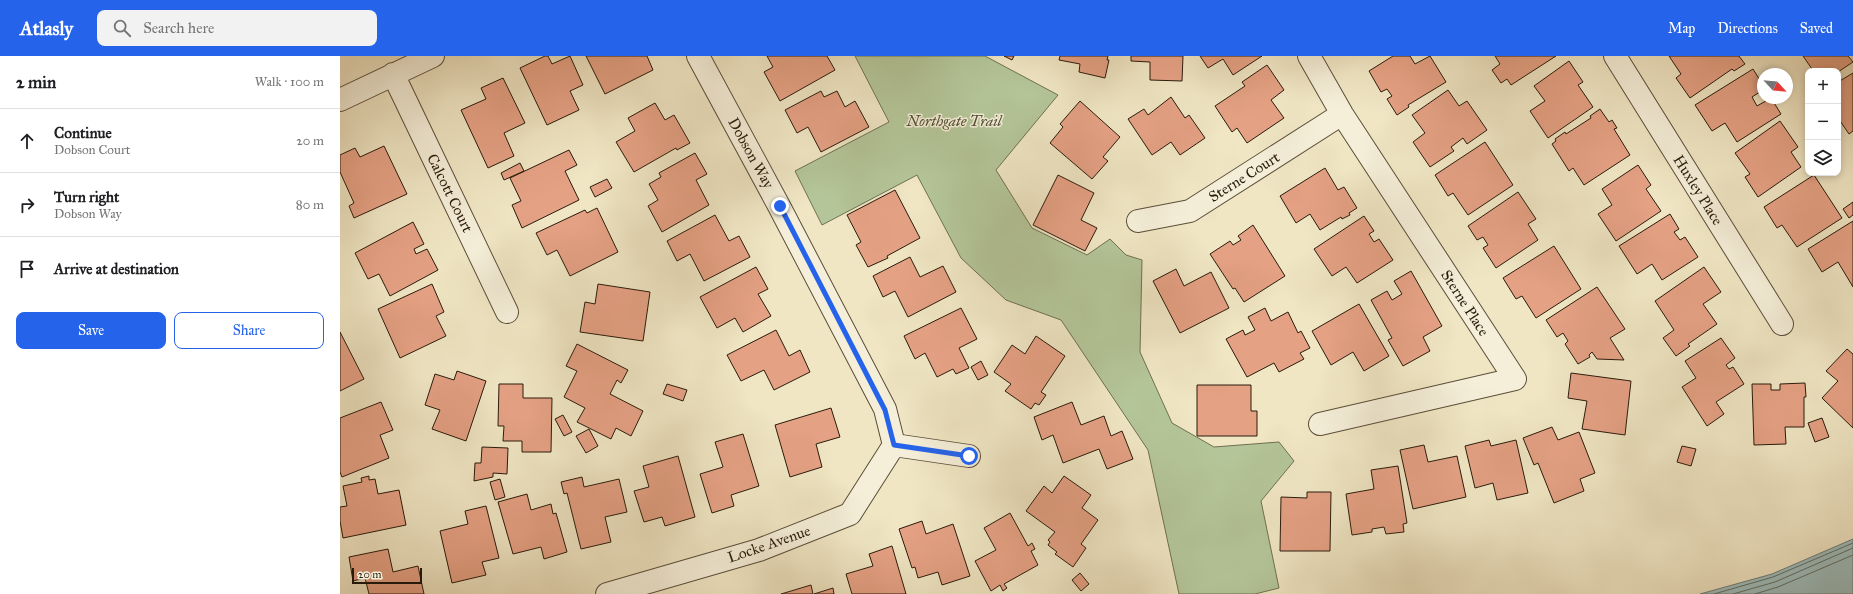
<!DOCTYPE html>
<html lang="en">
<head>
<meta charset="utf-8">
<style>
	:root { --surface:#fff; --page:#f2f2f2; --text:#202124; --muted:#757577; --line:#e0e0e0; --accent:#2563eb }
	body { margin:0; font-family:"IM FELL Great Primer",serif; background:var(--page); color:var(--text) }
	.controls { position:absolute; right:12px; top:12px; display:grid; overflow:hidden; border-radius:8px; box-shadow:0 2px 6px #0003 }
	.controls button { width:36px; height:36px; display:grid; place-items:center; padding:0; border:0; border-bottom:1px solid var(--line); background:var(--surface); color:var(--text); font:20px sans-serif }
	.compass { position:absolute; left:1417px; top:12px; width:36px; height:36px; border-radius:50%; background:var(--surface); box-shadow:0 2px 6px #0003; rotate:116deg }
	.scale { position:absolute; left:12px; bottom:10px; width:70px; box-sizing:border-box; padding-left:4px; border:2px solid #291b0b; border-top:0; font-size:11px; line-height:14px; white-space:nowrap; color:#291b0b; -webkit-text-stroke:3px #f5efd9; paint-order:stroke }
	.stop { position:absolute; width:12px; height:12px; margin:-9px; border:3px solid #2563eb; border-radius:50%; background:#fff }
	.stop.end { background:#2563eb; border-color:#fff; box-shadow:0 1px 4px #0008 }
	.list { margin:0; padding:0; list-style:none }
	h2 { display:flex; justify-content:space-between; align-items:center; height:52px; margin:0; padding:0 16px; font-size:17px }
	h2 small { font-size:13px; font-weight:400; color:var(--muted) }
	.list li { display:grid; grid-template-columns:26px 1fr auto; gap:12px; align-items:center; box-sizing:border-box; height:64px; padding:0 16px; border-top:1px solid var(--line) }
	.list b { display:block; font-size:15px; white-space:nowrap }
	.list p { margin:0; font-size:13px; white-space:nowrap; color:var(--muted) }
	.list em { font-size:13px; font-style:normal; color:var(--muted) }
	.actions { display:flex; gap:8px; padding:12px 16px }
	.actions a { flex:1; padding:9px 0; border:1px solid var(--accent); border-radius:8px; text-align:center; font-size:14px; color:var(--accent) }
	.actions .main { background:var(--accent); color:#fff }
	.icon { flex:none; width:22px; height:22px; fill:none; stroke:currentColor; stroke-width:2; stroke-linecap:round; stroke-linejoin:round }
	.map { position:relative; flex:none; width:1513px; height:538px; overflow:hidden }
	header { display:flex; align-items:center; gap:24px; box-sizing:border-box; height:56px; padding:0 20px; background:var(--accent); color:#fff }
	header strong { font-size:19px }
	nav { display:flex; gap:22px; margin-inline-start:auto; font-size:14px }
	.search { width:280px; height:36px; background:var(--page); display:flex; align-items:center; gap:10px; box-sizing:border-box; padding:0 14px; border-radius:8px; color:var(--muted); font-size:15px }
	main { display:flex }
	aside { flex:1; background:var(--surface) }
	.map>svg:first-child { display:block }
	.green { fill:#b4c699; stroke:#6e7052 }
	.water { fill:#9dbdbd; stroke:#6f7c76 }
	.lines { fill:none; stroke-linecap:round; stroke-linejoin:round }
	.shore { stroke:#636c64; stroke-width:1 }
	.building { fill:#e5a184; stroke:#291b0b }
	.minor-casing { stroke:#5b4e39; stroke-width:24 }
	.minor { stroke:#f5efd9; stroke-width:22 }
	.route { stroke:#2563eb; stroke-width:5 }
	.labels { text-anchor:middle; stroke-width:3; stroke-linejoin:round; paint-order:stroke }
	.park-label { font-size:15px; font-style:italic; fill:#534e36; stroke:#f5efd9 }
	.street-label { font-size:15px; fill:#291b0b; stroke:#f5efd9 }
</style>
</head>
<body>
<header>
<strong>Atlasly</strong>
<div class="search"><svg class="icon" aria-label="search" viewBox="0 0 24 24"><circle cx="10" cy="10" r="6"/><path d="M15 15l6 6"/></svg>Search here</div>
<nav><a>Map</a><a>Directions</a><a>Saved</a></nav>
</header>
<main>
<aside>
<h2>2 min<small>Walk · 100 m</small></h2>
<ul class="list">
<li><svg class="icon" aria-label="ahead" viewBox="0 0 24 24"><path d="M12 20V5M6 11l6-6 6 6"/></svg><div><b>Continue</b><p>Dobson Court</p></div><em>20 m</em></li>
<li><svg class="icon" aria-label="right" viewBox="0 0 24 24"><path d="M7 20v-9h11M14 6l5 5-5 5"/></svg><div><b>Turn right</b><p>Dobson Way</p></div><em>80 m</em></li>
<li><svg class="icon" aria-label="arrive" viewBox="0 0 24 24"><path d="M6 21V4h12l-3 4 3 4H6"/></svg><div><b>Arrive at destination</b></div></li>
</ul>
<div class="actions"><a class="main">Save</a><a>Share</a></div>
</aside>
<div class="map">
<svg width="1513" height="538" viewBox="0 0 1513 538">
	<rect width="100%" height="100%" fill="#f0e6c4"/>
	<filter id="stains"><feTurbulence type="fractalNoise" baseFrequency=".005" numOctaves="4"/><feColorMatrix values="0 0 0 0 .2 0 0 0 0 .09 0 0 0 0 .02 0 0 0 .5 -.17"/></filter>
	<radialGradient id="worn" r=".72"><stop offset=".6" stop-color="#630" stop-opacity="0"/><stop offset="1" stop-color="#630" stop-opacity=".3"/></radialGradient>
	<!-- green -->
	<path class="green" d="M515,0H645L718,39L656,114L692,172L747,199L770,183L786,199L802,204L800,296L832,367L874,391L939,386L954,405L921,445L939,532L915,538H839L808,394L721,264L666,244L621,202L577,119L482,169L455,115L549,66Z"/>
	<!-- water -->
	<path class="water" d="M1513,483V538H1360L1432,518Z"/>
	<g class="lines">
		<!-- shore -->
		<path class="shore" d="M1374,538L1433,521L1513,487
			M1393,538L1435,526L1513,492
			M1415,538L1438,531L1513,499"/>
	</g>
	<!-- building -->
	<path class="building" d="M205,0H208L212,8L230,0L243,29L230,35L239,54L207,69L180,12Z
		M246,0H307L313,14L265,38Z
		M427,0H487L495,14L440,45L424,16L433,11Z
		M664,0H674L672,4Z
		M720,0H768L767,4H769L765,22L739,16L740,8L719,4Z
		M791,0H843L842,25L810,24V6L791,5Z
		M860,0H922L893,19L883,3L868,12Z
		M1053,0H1070L1075,8L1090,0L1106,26L1068,49L1069,51L1057,59L1047,43L1052,40L1047,33L1041,36L1029,15Z
		M1155,0H1216L1171,29L1167,23L1161,27L1152,14L1160,8Z
		M1329,0H1399L1405,8L1394,15L1392,13L1350,42L1336,22L1341,18Z
		M1463,0H1508L1513,6L1498,16L1471,15L1472,13Z
		M1229,5L1243,26L1238,29L1253,51L1208,82L1190,55L1205,45L1194,30Z
		M927,9L944,34L931,44L944,62L907,87L897,72L892,76L875,50L905,30L902,26Z
		M1413,13L1423,29V34L1412,41L1417,50L1431,42L1441,58L1397,86L1385,67L1372,75L1355,49Z
		M1513,17V75L1509,78L1498,62V26Z
		M163,22L185,67L164,77L174,100L148,112L121,54L146,43L141,32Z
		M1108,34L1119,50L1127,45L1147,74L1127,88L1123,82L1111,91L1114,95L1090,111L1073,86L1085,77L1072,59Z
		M481,35L484,41L497,35L505,51L515,45L529,71L481,96L468,71L457,77L445,54Z
		M831,41L845,62L849,59L865,82L840,99L831,86L812,99L788,63L804,53L808,59Z
		M740,45L780,81L763,101L768,105L752,123L710,87L723,71L720,68Z
		M315,47L325,64L334,59L350,87L337,94L336,92L294,116L276,86L295,75L288,62Z
		M1260,53L1269,66L1272,64L1277,72L1274,73L1290,99L1244,129L1233,112L1229,115L1212,88L1216,85L1215,83L1225,76L1226,78L1251,62L1250,60Z
		M1440,65L1458,91L1451,96L1461,111L1418,141L1405,121L1410,118L1395,97Z
		M1145,86L1173,129L1128,159L1113,137L1108,140L1095,119Z
		M44,90L67,138L14,162L9,150L14,147L0,116V99L15,92L20,101Z
		M229,94L237,109L225,115L239,144L182,172L172,149L181,145L170,122Z
		M355,97L367,118L356,124L369,149L322,176L308,150L318,144L309,128L321,121L319,117Z
		M180,107L184,115L164,124L161,117Z
		M1298,109L1311,129L1306,133L1321,155L1276,185L1258,158L1272,149L1262,133Z
		M985,112L998,134L1004,131L1017,152L1009,157L1010,159L1002,163L1001,161L980,174L970,158L956,167L940,140Z
		M718,119L754,137L741,164L757,172L745,195L693,169Z
		M1474,119L1502,162L1457,191L1442,169L1437,172L1424,151Z
		M267,123L272,132L255,141L250,131Z
		M555,134L580,182L547,200L548,202L528,211L516,189L521,186L507,159Z
		M1178,136L1196,163L1188,168L1198,184L1156,212L1143,192L1148,189L1143,181L1137,184L1128,170Z
		M1513,146V159L1509,162L1503,153Z
		M257,152L278,196L230,220L217,194L207,199L196,177L245,154L247,157Z
		M1330,158L1339,173L1334,176L1340,184L1345,181L1358,201L1322,224L1312,208L1297,218L1279,190Z
		M375,159L389,185L399,180L410,201L364,225L350,198L337,205L327,185Z
		M1024,160L1034,175L1029,178L1034,186L1039,183L1053,204L1017,227L1006,211L992,220L974,193Z
		M1513,165V231L1498,206L1482,216L1468,193Z
		M73,166L84,188L74,193L76,198L87,193L98,214L50,240L39,218L28,223L15,197Z
		M913,169L945,220L904,246L895,232L893,233L870,198L890,185L893,189L901,184L898,180Z
		M1214,190L1241,233L1196,262L1182,240L1176,243L1163,222Z
		M570,201L580,221L603,210L616,236L568,261L555,235L543,241L533,220Z
		M416,211L428,233L418,238L431,260L403,276L395,262L377,272L360,241Z
		M1364,211L1381,236L1363,248L1377,268L1348,288L1350,290L1336,300L1323,282L1334,274L1315,245Z
		M836,213L844,230L871,216L889,252L840,277L813,225Z
		M1071,215L1102,270L1083,281L1090,295L1063,310L1048,284L1052,282L1031,244L1047,235L1052,244L1062,238L1054,225Z
		M92,228L104,256L96,260L106,280L60,302L38,253Z
		M258,228L310,236L303,285L240,276L245,246L255,248Z
		M1257,231L1285,273L1270,282L1284,304L1257,303L1252,296L1249,299L1250,301L1238,308L1225,288L1228,285L1223,277L1217,281L1206,264Z
		M1019,248L1049,300L1024,315L1013,296L991,309L972,275Z
		M621,252L637,283L619,292L629,312L616,318L613,313L597,321L585,297L575,303L564,280Z
		M925,252L931,265L948,256L958,277L961,275L970,292L960,297L964,303L939,316L934,307L907,321L886,283L903,274L905,279L915,274L908,261Z
		M436,274L449,300L460,294L470,316L434,334L424,314L401,325L387,299Z
		M0,276L24,323L0,335Z
		M696,280L725,300L701,336L706,339L699,349L695,347L691,353L665,335L671,328L654,316L672,289L685,298Z
		M1381,282L1395,302L1386,309L1389,313L1393,311L1404,328L1376,346L1384,358L1367,370L1342,331L1356,322L1345,305Z
		M237,288L288,314L281,327L277,324L270,338L303,355L291,380L276,372L271,383L237,366L245,352L224,341L237,315L226,310Z
		M1507,293L1513,298V372L1482,342L1498,325L1486,315Z
		M641,305L648,319L638,324L631,311Z
		M117,315L146,325L126,385L92,373L100,354L85,349L95,318L114,324Z
		M1231,317L1291,325L1285,379L1242,373L1247,345L1228,342Z
		M1465,327L1466,341H1464V371H1445L1446,388L1414,389L1412,328H1431V334H1440V328Z
		M159,328H183V342H212L211,396H182V385H163L164,370H158Z
		M327,328L347,334L343,345L323,338Z
		M857,329H911V355H917V380H857Z
		M41,346L53,374L40,379L49,402L2,421L0,416V362Z
		M732,346L741,369L764,360L771,380L782,375L793,403L767,413L759,393L723,407L713,379L702,384L694,361Z
		M491,352L500,381L476,388L482,411L450,421L435,369Z
		M223,359L232,376L224,380L215,363Z
		M1482,362L1489,381L1475,386L1468,367Z
		M1212,371L1218,384L1239,376L1255,417L1240,423L1244,435L1214,447L1198,407L1194,409L1183,382Z
		M249,373L258,390L246,397L236,380Z
		M403,378L419,430L391,439L394,450L372,457L360,418L383,411L375,386Z
		M1149,384L1151,390L1176,384L1188,437L1157,444L1153,427L1135,432L1125,390Z
		M1084,389L1088,406L1117,400L1126,441L1073,453L1060,394Z
		M1342,390L1356,393L1351,410L1337,406Z
		M142,391L168,392L167,418L153,417V421L134,425L135,407H141Z
		M338,400L355,461L325,470L322,461L304,466L294,435L309,431L303,410Z
		M1058,410L1067,467L1063,468L1064,476L1046,478L1044,471L1032,473V476L1012,479L1006,438L1034,433L1031,414Z
		M29,420V424L35,423L38,438L59,434L66,469L3,482L0,465V451L7,450L3,430L22,426L21,422Z
		M724,420L751,439L742,452L758,464L741,488L746,492L733,511L715,498L717,496L708,489L710,486L708,484L715,476L686,455L704,430L712,437Z
		M242,421L244,431L279,423L287,456L265,461L271,486L241,493L227,437L224,438L221,426Z
		M160,423L165,441L155,444L150,426Z
		M967,436H991L990,495H940L941,441L967,442Z
		M187,438L191,454L211,448L213,458L216,457L227,496L204,503L201,491L173,498L158,446Z
		M146,450L159,502L142,506L146,519L112,527L100,475L128,468L125,455Z
		M670,457L688,490L692,487L695,493L691,495L698,509L664,528L667,532L663,535L660,529L651,535L635,505L656,494L644,472Z
		M582,465L586,478L613,468L630,520L602,529L598,516L578,522L575,511L572,512L559,473Z
		M552,490L566,538H512L506,518L533,510L529,498Z
		M48,493L53,516L78,510L84,538H29L25,522L13,525L9,501Z
		M740,517L749,528L741,535L732,524Z
		M471,529L473,538H441Z
		M493,532L494,538H474Z"/>
	<g class="lines">
		<defs>
			<path id="minor" d="M358,0L439,150L545,353L554,389
				M969,0L1002,58L1175,323L980,368
				M1275,0L1442,268
				M53,18L167,256
				M0,44L93,0
				M798,165L850,155L1002,58
				M554,389L629,400
				M267,538L419,494L510,458L554,389"/>
		</defs>
		<!-- minor casing -->
		<use href="#minor" class="minor-casing"/>
		<!-- minor -->
		<use href="#minor" class="minor"/>
	</g>
	<g class="lines">
		<!-- route -->
		<path class="route" d="M440,150L545,354L554,389L629,400"/>
	</g>
	<g class="labels">
		<!-- park labels -->
		<g class="park-label">
			<text x="614" y="70">Northgate Trail</text>
		</g>
		<!-- street labels -->
		<g class="street-label">
			<text transform="translate(411 97) rotate(61)" y="5">Dobson Way</text>
			<text transform="translate(904 121) rotate(-32)" y="5">Sterne Court</text>
			<text transform="translate(1358 134) rotate(58)" y="5">Huxley Place</text>
			<text transform="translate(110 137) rotate(64)" y="5">Calcott Court</text>
			<text transform="translate(1125 247) rotate(57)" y="5">Sterne Place</text>
			<text transform="translate(429 488) rotate(-19)" y="5">Locke Avenue</text>
		</g>
	</g>
	<rect width="100%" height="100%" filter="url(#stains)"/>
	<rect width="100%" height="100%" fill="url(#worn)"/>
</svg>
<div class="controls">
<button>+</button>
<button>−</button>
<button><svg class="icon" aria-label="layers" viewBox="0 0 24 24"><path d="M12 4l9 5-9 5-9-5zM3 14l9 5 9-5"/></svg></button>
</div>
<svg class="compass" viewBox="-18 -18 36 36"><path d="M0-13l5 13h-10z" fill="#e53935"/><path d="M0 13l5-13h-10z" fill="#757577"/></svg>
<div class="scale">20 m</div>
<div class="stop" style="left:629px;top:400px"></div>
<div class="stop end" style="left:440px;top:150px"></div>
</div>
</main>
</body>
</html>
